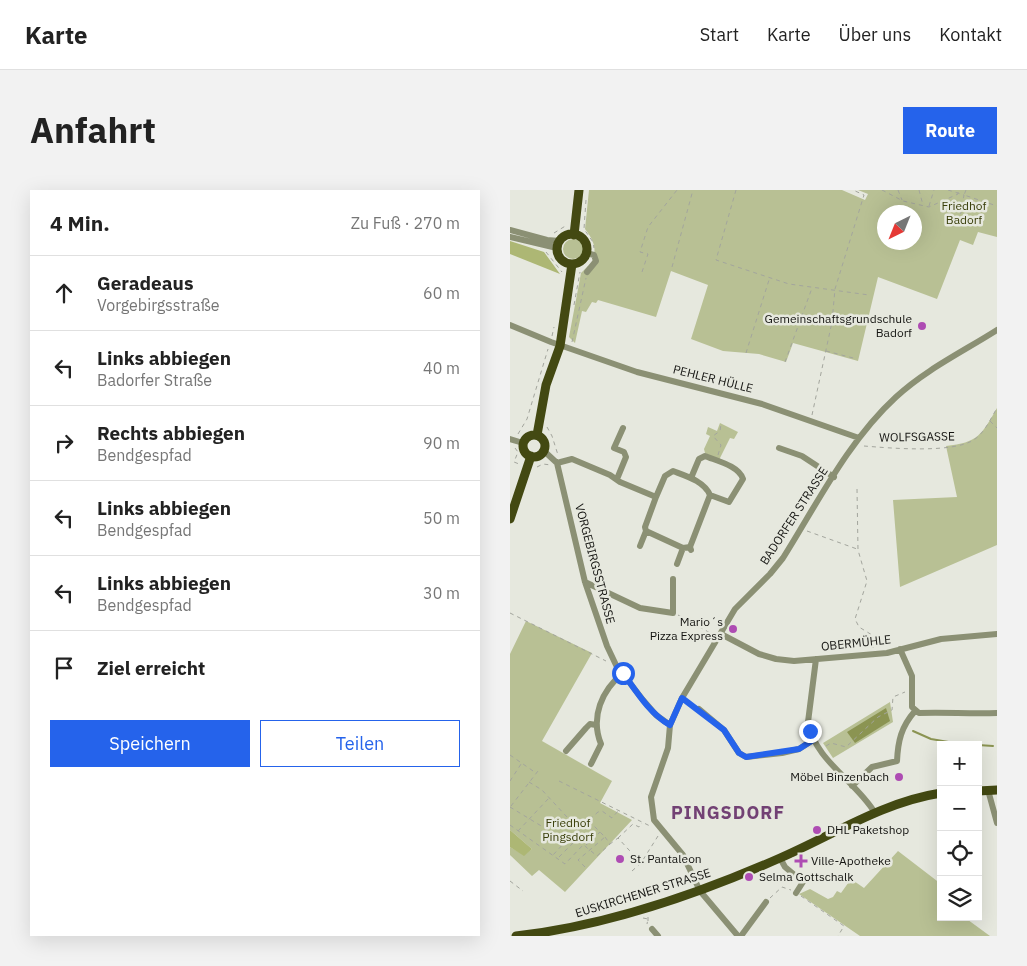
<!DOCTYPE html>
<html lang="de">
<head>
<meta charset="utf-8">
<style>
	:root { --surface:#fff; --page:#f2f2f2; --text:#222; --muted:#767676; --line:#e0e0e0; --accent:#2563eb }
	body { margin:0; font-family:"IBM Plex Sans",sans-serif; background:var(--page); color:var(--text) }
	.controls { position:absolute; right:15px; bottom:15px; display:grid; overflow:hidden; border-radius:0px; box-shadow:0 5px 20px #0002 }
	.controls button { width:45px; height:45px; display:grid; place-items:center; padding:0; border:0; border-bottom:1px solid var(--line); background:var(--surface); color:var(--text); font:25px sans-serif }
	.compass { position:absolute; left:367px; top:15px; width:45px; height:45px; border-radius:50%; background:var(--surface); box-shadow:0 5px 20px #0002; rotate:223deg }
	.stop { position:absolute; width:15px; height:15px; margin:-11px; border:4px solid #2563eb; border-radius:50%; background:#fff }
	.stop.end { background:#2563eb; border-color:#fff; box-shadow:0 1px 5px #0008 }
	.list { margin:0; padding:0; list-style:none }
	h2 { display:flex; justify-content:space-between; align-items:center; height:65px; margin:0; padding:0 20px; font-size:21px }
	h2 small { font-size:16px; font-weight:400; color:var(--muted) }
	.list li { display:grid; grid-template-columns:32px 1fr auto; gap:15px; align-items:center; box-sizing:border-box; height:75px; padding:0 20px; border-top:1px solid var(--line) }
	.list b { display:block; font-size:19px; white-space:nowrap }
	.list p { margin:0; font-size:16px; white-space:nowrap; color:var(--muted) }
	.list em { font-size:16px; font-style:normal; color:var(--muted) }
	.actions { display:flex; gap:10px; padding:15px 20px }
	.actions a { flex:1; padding:11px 0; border:1px solid var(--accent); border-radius:0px; text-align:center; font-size:18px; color:var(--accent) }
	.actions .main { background:var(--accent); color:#fff }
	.icon { flex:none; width:28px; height:28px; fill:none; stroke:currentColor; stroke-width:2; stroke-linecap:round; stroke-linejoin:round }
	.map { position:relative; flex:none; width:487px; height:746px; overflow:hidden; border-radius:0px }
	header { display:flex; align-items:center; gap:30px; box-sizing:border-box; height:70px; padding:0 25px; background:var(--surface); border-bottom:1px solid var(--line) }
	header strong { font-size:24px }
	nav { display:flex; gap:28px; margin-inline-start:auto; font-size:18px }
	.intro { display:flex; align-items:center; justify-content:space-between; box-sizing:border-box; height:120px; padding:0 30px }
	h1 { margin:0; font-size:35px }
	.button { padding:12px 22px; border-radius:0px; background:var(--accent); color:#fff; font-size:18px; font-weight:700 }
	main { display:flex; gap:30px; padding:0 30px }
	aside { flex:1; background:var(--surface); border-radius:0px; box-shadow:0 5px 20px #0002 }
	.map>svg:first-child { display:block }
	.green { fill:#b8c094; fill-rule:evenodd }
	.forest { fill:#adb774 }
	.water { fill:#8b9452 }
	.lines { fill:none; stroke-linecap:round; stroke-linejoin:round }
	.stream { stroke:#8b9452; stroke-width:2 }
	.path { stroke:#a3a59d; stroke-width:1; stroke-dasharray:4 4; stroke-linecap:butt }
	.minor { stroke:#8b9074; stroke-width:6 }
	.major { stroke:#434912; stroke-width:9 }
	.route { stroke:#2563eb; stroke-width:6 }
	.poi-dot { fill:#ae4cb3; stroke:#e6e8de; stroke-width:2 }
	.labels { text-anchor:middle; stroke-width:5; stroke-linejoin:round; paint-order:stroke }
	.park-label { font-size:12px; fill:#393e09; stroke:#e6e8de }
	.poi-label { font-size:12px; fill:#141411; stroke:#e6e8de; text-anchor:start }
	.street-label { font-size:12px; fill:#141411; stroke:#e6e8de }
	.district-label { font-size:18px; font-weight:bold; letter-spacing:1px; fill:#724174; stroke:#e6e8de }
</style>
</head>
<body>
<header>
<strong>Karte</strong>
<nav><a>Start</a><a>Karte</a><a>Über uns</a><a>Kontakt</a></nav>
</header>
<div class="intro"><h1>Anfahrt</h1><a class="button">Route</a></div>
<main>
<aside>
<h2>4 Min.<small>Zu Fuß · 270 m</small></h2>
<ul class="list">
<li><svg class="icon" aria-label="ahead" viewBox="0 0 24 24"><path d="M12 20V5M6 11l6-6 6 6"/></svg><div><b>Geradeaus</b><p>Vorgebirgsstraße</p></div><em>60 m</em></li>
<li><svg class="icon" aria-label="left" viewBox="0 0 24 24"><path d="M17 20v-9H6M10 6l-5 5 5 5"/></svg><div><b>Links abbiegen</b><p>Badorfer Straße</p></div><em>40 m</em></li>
<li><svg class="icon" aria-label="right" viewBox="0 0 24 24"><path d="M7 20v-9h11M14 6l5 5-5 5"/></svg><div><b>Rechts abbiegen</b><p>Bendgespfad</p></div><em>90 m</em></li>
<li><svg class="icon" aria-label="left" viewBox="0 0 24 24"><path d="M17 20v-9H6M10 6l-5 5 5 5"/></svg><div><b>Links abbiegen</b><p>Bendgespfad</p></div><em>50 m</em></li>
<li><svg class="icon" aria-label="left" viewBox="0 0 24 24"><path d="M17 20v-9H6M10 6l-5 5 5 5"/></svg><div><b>Links abbiegen</b><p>Bendgespfad</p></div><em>30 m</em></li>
<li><svg class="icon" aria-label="arrive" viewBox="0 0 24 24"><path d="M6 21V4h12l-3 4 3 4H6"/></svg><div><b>Ziel erreicht</b></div></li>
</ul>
<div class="actions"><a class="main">Speichern</a><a>Teilen</a></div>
</aside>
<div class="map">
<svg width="487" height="746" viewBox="0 0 487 746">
	<rect width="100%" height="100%" fill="#e6e8de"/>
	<!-- green -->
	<path class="green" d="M79,0H332L355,10L358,4L348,0H487V47L468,42L463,55L450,50L427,109L368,87L348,171L283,153L276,172L249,164L213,161L181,149L198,95L161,81L146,127L88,110L86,113L82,112L76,122L72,121L65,153L59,147L71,83L78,76L79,83C85,63 89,57 75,39ZM374,22H404V52H374Z
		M53 59a10 10 0 1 1 20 0a10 10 0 1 1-20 0Z
		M487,218V355L390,397L383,310L447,307L436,256C468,253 472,244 487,218Z
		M210,233L228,242L224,249L220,248L209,270L195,263L194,259L200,246L196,244L198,237L207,241Z
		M16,431L82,463L32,551L102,591L90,613L122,630L55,702L29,680L22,686L0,665V657L14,665L22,659L0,640V464Z
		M380,512L383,532L323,568L313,553Z
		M388,661L431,694V727H454L480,746H350L289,704L300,699L318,709L323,707L327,701L331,703L341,689L354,698Z"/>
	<!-- forest -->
	<path class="forest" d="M0,51L34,62L50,84L0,64Z
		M0,640L22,659L14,666L0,657Z"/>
	<!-- water -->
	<path class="water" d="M376,518L380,531L345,553L337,542Z"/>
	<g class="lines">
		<!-- stream -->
		<path class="stream" d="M403,541L421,549L456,555
			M468,555L483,556"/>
		<!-- path -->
		<path class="path" d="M226,0L206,70L279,94L359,105
			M372,0L393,11L419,17L448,4V0
			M388,0L392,10
			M409,0L413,15
			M438,0L454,5L450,27
			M456,0L454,5L487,16
			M76,10L74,39L83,52L84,58
			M419,16L424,0
			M44,43L57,35
			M36,62L52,82
			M162,77L183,0
			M132,82L138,64L130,62L138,37L167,0
			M64,115L70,82
			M42,146L44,137
			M62,152L76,88
			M316,161L347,169
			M236,163L259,90
			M275,172L302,98
			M302,225L322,132L325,99L354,5L343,0
			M480,231L487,238
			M37,237L42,246L48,265
			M8,244L17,229L38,159
			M354,256C379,258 445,264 465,249C475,242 481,228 487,218
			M5,258L8,262L4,272L9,274
			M208,265L211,255L203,246L210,241L211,234
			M27,277L33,274L41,275
			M347,299L348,360L357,391L345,429L349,437L362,445L363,458
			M297,341L347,359
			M0,423L96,471
			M168,425L202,444
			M177,511L185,516
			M316,556L321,553L336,557L368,527L382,520L383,507L395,502
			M0,565L26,583
			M0,591L13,571
			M49,591L140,636
			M19,592L32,600L69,640
			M1,616L28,581
			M0,617L56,651L43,665
			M0,635L55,674L74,654
			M8,641L39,608
			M64,644L78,659
			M95,647L100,654L108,648L130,672
			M108,648L123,634L129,637L132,633
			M56,651L88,622L92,621L102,628L108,621
			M76,655L90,642
			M81,661L87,666L100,654
			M49,667L68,648
			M75,677L68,670L95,647L79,631
			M122,681L131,673L148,646
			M0,691L13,701
			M291,706L334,736L328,746
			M260,708L272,697L281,700
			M138,727V734
			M133,728L138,729L137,734"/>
		<!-- minor -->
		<path class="minor" d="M0,40L37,50L50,51
			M0,47L47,58
			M76,63L84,65L86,71L77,82
			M0,135L41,152L127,182L252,214L349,248
			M0,249L13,253
			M269,258L292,266L324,287
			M34,261L47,273L75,392L97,456L106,475L133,510L146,525L160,535
			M47,273L62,269L100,285L110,292L146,307L135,337L136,341L173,358L180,357L181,360
			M181,288L189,269L195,266C207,271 229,276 233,289L219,312L200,305
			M107,289L116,267L114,262L104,258L113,238
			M146,307L155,286L163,281C176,286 194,291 200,305L180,357
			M130,356L136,341
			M167,374L173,358
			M75,392L130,418L163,423V389
			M211,444L249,464L266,469L284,471L377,463L431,449L487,444
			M390,459L402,486V517L409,523C435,522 460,524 487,523
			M306,469L298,532C305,571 346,591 365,623
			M189,519L214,540L229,563L236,567L272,563L289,559L303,550
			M56,561L76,538L80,534L86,535
			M81,574L91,554C80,527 92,500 113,483
			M342,596L362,577L387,571C388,551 391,537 405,521
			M478,600L487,633
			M270,668L275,677L293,692L286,703
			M142,739L148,746
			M228,746L190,701L173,665L144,630L141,607L158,558L160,535L172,508L225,419L260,384L273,368C307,314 338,251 386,207C415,180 454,161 487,140
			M231,746L256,712"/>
		<!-- major -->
		<path class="major" d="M47 59a15 15 0 1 1 30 0a15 15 0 1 1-30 0Z
			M64,45L69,0
			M13 256a11 11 0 1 1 22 0a11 11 0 1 1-22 0Z
			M27,245L36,195L50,156L62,74
			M0,329L21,266
			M468,601L487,600
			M6,746C97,736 186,705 270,668C323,645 373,612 431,603"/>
	</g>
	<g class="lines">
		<!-- route -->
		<path class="route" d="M113,483C126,501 140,524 160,535L172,508L214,540L229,563L236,567L289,559L303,550L300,541"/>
	</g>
	<!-- markers -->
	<g class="poi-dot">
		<circle cx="412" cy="136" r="5"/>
		<circle cx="223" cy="439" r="5"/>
		<circle cx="389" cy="587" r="5"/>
		<circle cx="307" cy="640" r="5"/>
		<circle cx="110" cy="669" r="5"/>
		<path d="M288.5 663.5h5v5h5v5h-5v5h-5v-5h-5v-5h5z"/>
		<circle cx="239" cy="687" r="5"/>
	</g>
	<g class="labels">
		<!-- park labels -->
		<g class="park-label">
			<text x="454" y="20">Friedhof<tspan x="454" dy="14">Badorf</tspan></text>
			<text x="58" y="637">Friedhof<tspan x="58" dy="14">Pingsdorf</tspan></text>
		</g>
		<!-- poi labels -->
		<g class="poi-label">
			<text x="402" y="133" text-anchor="end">Gemeinschaftsgrundschule<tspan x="402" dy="14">Badorf</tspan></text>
			<text x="213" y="436" text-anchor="end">Mario´s<tspan x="213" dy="14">Pizza Express</tspan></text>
			<text x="379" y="591" text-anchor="end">Möbel Binzenbach</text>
			<text x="317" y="644">DHL Paketshop</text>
			<text x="120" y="673">St. Pantaleon</text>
			<text x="301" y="675">Ville-Apotheke</text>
			<text x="249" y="691">Selma Gottschalk</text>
		</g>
		<!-- street labels -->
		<g class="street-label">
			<text transform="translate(203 189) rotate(14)" y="4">PEHLER HÜLLE</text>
			<text transform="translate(407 247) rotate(-1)" y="4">WOLFSGASSE</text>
			<text transform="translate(284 326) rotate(-57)" y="4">BADORFER STRASSE</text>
			<text transform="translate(85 374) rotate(75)" y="4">VORGEBIRGSSTRASSE</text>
			<text transform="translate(346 453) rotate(-6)" y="4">OBERMÜHLE</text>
			<text transform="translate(133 703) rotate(-17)" y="4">EUSKIRCHENER STRASSE</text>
		</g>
		<!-- district labels -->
		<g class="district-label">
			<text x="218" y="629">PINGSDORF</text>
		</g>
	</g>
</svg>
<div class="controls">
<button>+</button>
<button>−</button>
<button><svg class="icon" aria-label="locate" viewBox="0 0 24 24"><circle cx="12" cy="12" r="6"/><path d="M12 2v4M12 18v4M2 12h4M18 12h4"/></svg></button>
<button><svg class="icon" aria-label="layers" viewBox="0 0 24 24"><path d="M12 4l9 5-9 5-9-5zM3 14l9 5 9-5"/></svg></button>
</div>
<svg class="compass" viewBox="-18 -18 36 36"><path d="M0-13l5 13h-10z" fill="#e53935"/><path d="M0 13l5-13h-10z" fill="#767676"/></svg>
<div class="stop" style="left:113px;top:483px"></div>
<div class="stop end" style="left:300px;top:541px"></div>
</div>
</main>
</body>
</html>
